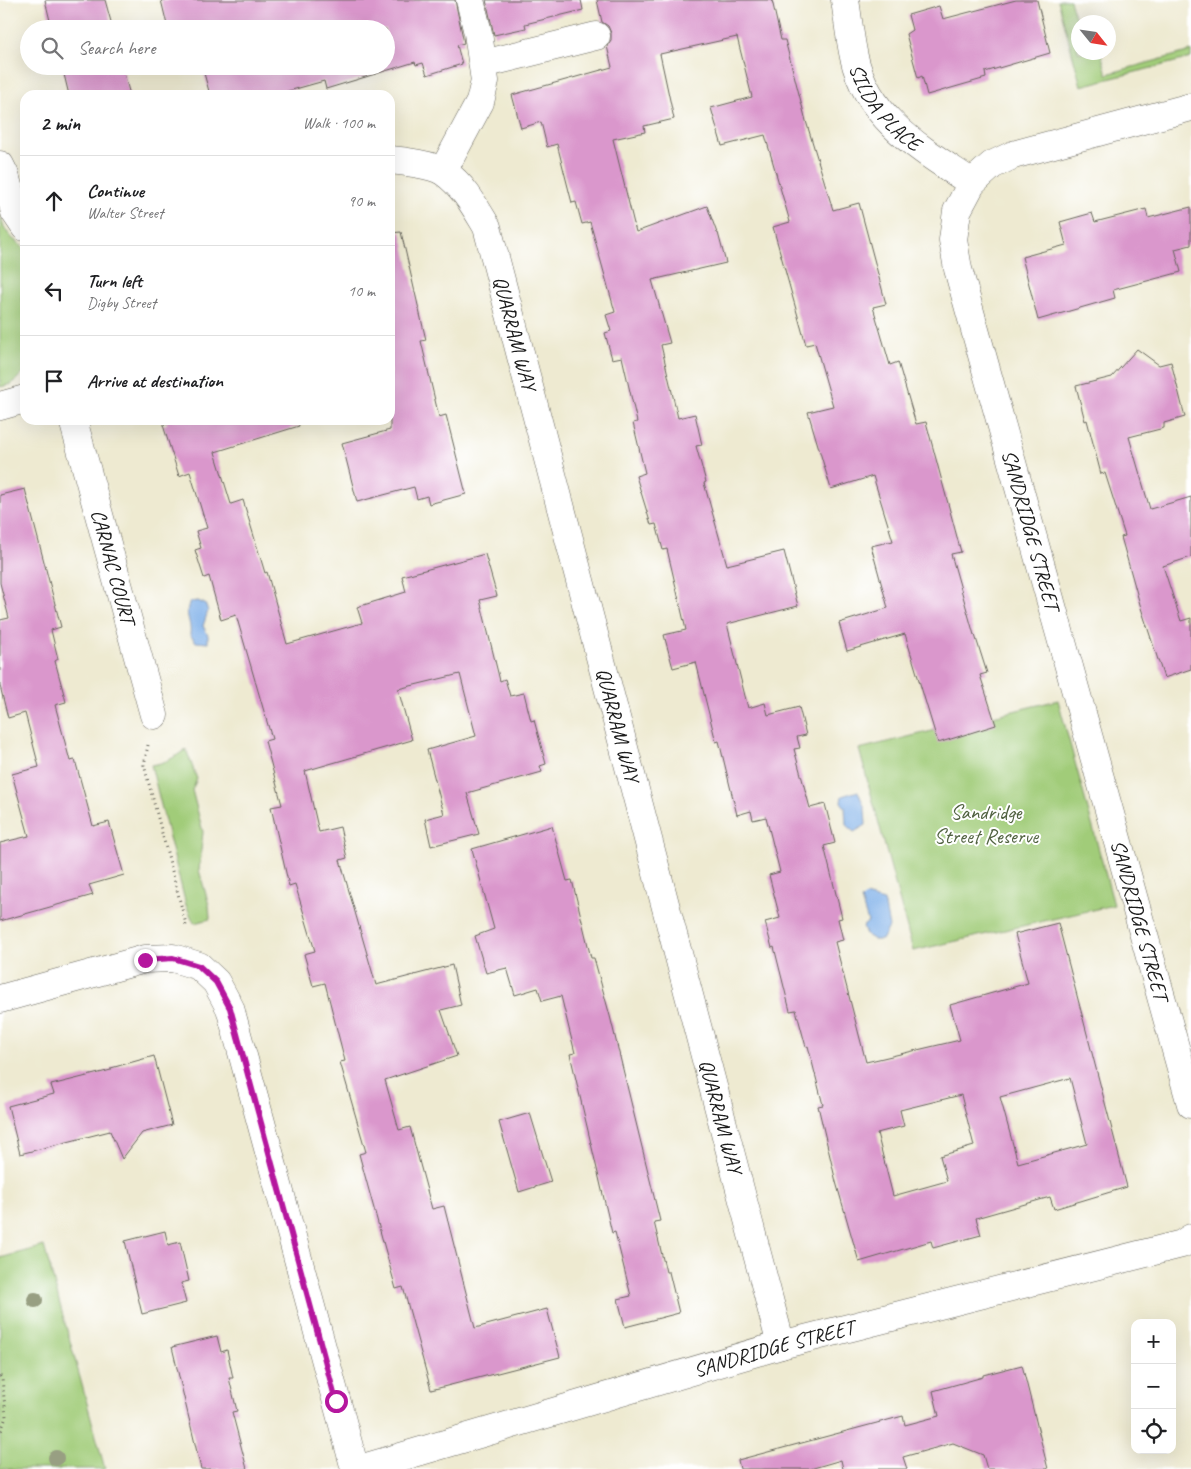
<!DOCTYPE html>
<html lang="en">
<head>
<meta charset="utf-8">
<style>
	:root { --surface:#fff; --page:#f2f2f2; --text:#202124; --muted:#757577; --line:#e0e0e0 }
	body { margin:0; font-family:Caveat,sans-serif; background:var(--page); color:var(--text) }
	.controls { position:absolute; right:15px; bottom:15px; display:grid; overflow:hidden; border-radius:10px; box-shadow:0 5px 20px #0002 }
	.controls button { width:45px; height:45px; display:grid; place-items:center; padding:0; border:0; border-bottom:1px solid var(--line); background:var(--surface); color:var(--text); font:25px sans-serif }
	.compass { position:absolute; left:1071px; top:15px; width:45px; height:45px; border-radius:50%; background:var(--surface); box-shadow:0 5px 20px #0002; rotate:120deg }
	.stop { position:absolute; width:15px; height:15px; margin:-11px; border:4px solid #b5179e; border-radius:50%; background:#fff }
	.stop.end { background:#b5179e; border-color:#fff; box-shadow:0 1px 5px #0008 }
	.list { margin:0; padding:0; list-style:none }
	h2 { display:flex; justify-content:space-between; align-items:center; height:65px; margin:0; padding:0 20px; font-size:21px }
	h2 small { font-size:16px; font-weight:400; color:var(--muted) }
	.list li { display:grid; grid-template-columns:32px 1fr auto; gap:15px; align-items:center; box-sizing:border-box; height:90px; padding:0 20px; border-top:1px solid var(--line) }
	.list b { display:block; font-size:19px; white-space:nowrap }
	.list p { margin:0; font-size:16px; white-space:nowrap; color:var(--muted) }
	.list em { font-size:16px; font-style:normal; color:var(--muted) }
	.icon { flex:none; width:28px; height:28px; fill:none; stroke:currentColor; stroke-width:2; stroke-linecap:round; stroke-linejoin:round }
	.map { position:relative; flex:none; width:1191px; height:1469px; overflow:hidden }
	.search { position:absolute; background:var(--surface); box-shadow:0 5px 20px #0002; left:20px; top:20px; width:375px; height:55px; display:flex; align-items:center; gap:12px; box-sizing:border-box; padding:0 18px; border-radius:28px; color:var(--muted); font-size:19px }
	.panel { position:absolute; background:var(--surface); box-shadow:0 5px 20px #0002; left:20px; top:90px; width:375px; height:335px; border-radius:15px }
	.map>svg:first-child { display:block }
	.green { fill:#a1cc79; stroke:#5e744a }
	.water { fill:#7baee8; stroke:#4c6582 }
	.building { fill:#da97cc; fill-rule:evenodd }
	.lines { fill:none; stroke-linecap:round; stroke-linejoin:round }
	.minor-casing { stroke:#66645b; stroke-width:29 }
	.path { stroke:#66645b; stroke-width:3; stroke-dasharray:1 4; stroke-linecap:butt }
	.minor { stroke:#fff; stroke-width:28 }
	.tree { fill:#989f82 }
	.route { stroke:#b5179e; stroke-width:6 }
	.labels { text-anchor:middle; stroke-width:4; stroke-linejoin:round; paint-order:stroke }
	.street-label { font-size:21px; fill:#1c1c1c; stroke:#fff }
	.park-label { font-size:21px; fill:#516241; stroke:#fff }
</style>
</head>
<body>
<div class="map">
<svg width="1191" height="1469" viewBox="0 0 1191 1469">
	<rect width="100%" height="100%" fill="#fff"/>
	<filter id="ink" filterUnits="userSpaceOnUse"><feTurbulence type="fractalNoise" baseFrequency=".02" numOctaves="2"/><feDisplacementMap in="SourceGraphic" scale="10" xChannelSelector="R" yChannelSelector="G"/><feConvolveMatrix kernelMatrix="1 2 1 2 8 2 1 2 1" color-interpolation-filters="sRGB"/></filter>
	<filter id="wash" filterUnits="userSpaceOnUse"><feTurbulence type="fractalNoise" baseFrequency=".0096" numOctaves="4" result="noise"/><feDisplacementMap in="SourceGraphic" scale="20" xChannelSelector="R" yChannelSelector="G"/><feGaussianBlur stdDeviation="1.12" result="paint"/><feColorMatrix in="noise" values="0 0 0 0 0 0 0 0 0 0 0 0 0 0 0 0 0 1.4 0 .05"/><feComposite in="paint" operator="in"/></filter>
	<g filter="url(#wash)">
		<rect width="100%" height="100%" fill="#eeead1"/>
		<!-- green -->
		<path class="green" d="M1058,0H1070L1077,23H1078V52L1101,53L1107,74L1191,51V58L1081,86Z
			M0,213L4,228L12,238L25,249V277L22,297L25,312V371L12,384L0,387Z
			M1058,700L1114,905L913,951L859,749Z
			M186,749L197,779L192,790L203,832L199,870L209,905L210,919L194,923L186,905L151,765C165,763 174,758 186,749Z
			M44,1246L105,1469H0V1258Z"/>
		<!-- water -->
		<path class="water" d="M198,601L205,604L208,611L203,626L208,635V643L196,642L190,635C192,621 183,614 190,602Z
			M858,791L865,809L866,825L854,832L846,825L845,807L841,802L842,796Z
			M865,896L884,901L889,927L882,940H874L866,935L863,926L868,922L861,900Z"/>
		<g id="blocks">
			<!-- building -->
			<path class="building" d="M45,0H105L113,29H52Z
				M161,0H455L464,43L457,45L462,64L427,75L423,63L416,65L415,62L326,89L324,81L274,95H210L202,66H386V29H168Z
				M486,0H581L583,10L525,24L526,28L494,35Z
				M597,0H772L781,40H785L806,121L833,210L859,203L886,304L873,307L890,365L898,362L916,424L926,422L950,511L961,552L951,554L974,635H975L987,673L980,675L996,725L938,743L905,634L847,651L839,623L888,608L871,546L893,541L873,476L831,489L808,412L833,406L815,343L806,345L773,227L790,222L765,135L722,146L711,108L752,97L737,37L660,54L674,119L644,126L645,132L613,139L636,232L707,206L717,233H718L726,263L652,280L670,343L661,345L678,418L695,414L702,445L696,446L706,482L704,483L727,565L784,551L798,606L727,624L748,708L765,703L768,715L799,707L806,735L797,737L800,748L794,749L810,808L825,804L835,843L824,846L842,918L838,919L843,940L835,942L866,1062L960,1040L950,1005L1028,983L1015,934L1058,923L1127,1187L1054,1209L1050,1197L976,1218L981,1235L933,1248L931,1241L859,1262L836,1182L818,1106L823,1105L808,1046L806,1047L796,1010L790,1011L774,947L772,948L765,922L780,918L769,875L780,872L766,817L753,820L751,811L737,815L719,741L716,742L696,662L673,668L664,635L686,630L667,549L663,550L656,524L651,525L636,476L645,473L633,423L637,422L622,357L612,359L605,333L611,331L606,315L615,312L590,222L582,224L576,202L572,203L557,144L547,147L541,122L521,128L512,95L612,67L607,46L611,40V33L608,26L602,22ZM1070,1078L1087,1144L1018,1163L1000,1097ZM961,1095L974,1146L940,1156L947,1181L893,1196L877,1133L904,1126L900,1110Z
				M1016,0H1037L1050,53L985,72L986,78L927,95L922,76L918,78L906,34L912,30L908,15L939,6L943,19Z
				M62,66H122L130,95H69Z
				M1191,207V245L1175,249L1181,272L1113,290L1115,298L1038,320L1022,257L1066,245L1060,222L1092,213L1095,222L1146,209L1148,218Z
				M401,232L426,340L421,341L439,417L446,415L466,494L429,504L427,496L417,499L414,487L357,502L342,443L390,430V233Z
				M1137,349L1159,365L1171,362L1185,417L1164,423V428L1129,437L1150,509L1191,497V557L1163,566L1181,621L1191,618V669L1164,678L1141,608L1121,537L1125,536L1105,473L1101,474L1087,420L1085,421L1076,386L1112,377Z
				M166,420H298L299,426L215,452L231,504L243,500L265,573L267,572L287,644L362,623L357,607L406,592L402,576L485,554L497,596L480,600L500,681L505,679L510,696L524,693L531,721L534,720L546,764L540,766L542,772L467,793L479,834L431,846L425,819L444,814L427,750L476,736L460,674L398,689L412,740L305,771L319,832L340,827L347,858L340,860L376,985L452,965L461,1005L441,1010L457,1056L385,1080L399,1130L410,1127L432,1209L444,1206L475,1328L547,1309L560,1357L431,1390L403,1287L396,1289L359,1154L366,1152L340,1062L345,1061L325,983L313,986L304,954L315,951L295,884L289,886L271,807L282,805L265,741L272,739L236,615L221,620L209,576L204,578L195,550L201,548L196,531L207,528L190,472L179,476L163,425L167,424Z
				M25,489L61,627L51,630L58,659L55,661L66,702L55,705L70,761L75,760L93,826L109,822L124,875L89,885L93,895L0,921V843L29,836L12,774L39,767L25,713L8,718L0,686V620L9,618L0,583V495Z
				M552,826L567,881L572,880L591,958H594L610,1016L660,1221L654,1222L666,1272H669L679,1313L625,1327L618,1299L631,1296L615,1232L612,1233L570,1054L575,1053L561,996L542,1001L538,988L515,995L507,968L486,973L475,936L494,929L472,849Z
				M154,1056L172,1125L142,1133L122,1159L110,1131L20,1154L8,1106L54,1094L51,1085L111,1070V1068Z
				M530,1113L551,1182L519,1192L499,1122Z
				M165,1231L168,1245L180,1242L189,1281L181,1283L186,1303L142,1314L125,1241Z
				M217,1336L221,1352L227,1350L233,1378H229L237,1411L232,1412L247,1469H201L172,1347Z
				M1022,1365L1048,1469H987L983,1455L953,1443L903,1457L907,1469H843L841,1460L810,1469H740L738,1460L903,1416L905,1425L939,1416L933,1391L983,1377V1375Z"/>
		</g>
	</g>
	<g filter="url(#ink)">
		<use href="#blocks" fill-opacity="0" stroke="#66645b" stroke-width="1"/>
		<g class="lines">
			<defs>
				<g id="minor">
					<path id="s1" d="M845,0C848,19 850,39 854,57C868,120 923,150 972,183"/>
					<path d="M483,64L596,36"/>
					<path id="s2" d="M1191,107L1013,155L992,165L972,183L957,211L953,240L958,269L1191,1104"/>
					<path id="s3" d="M390,160C403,161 434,165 444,172C464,186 475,207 487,227L781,1345"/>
					<path d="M0,165L5,175L15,212L25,227"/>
					<path d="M443,171L480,102L485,81L478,33L470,0"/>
					<path d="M0,406L25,399"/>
					<path id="s4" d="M73,420L154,715"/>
					<path d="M0,999L145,959L173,958L199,966L216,982L230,1008L355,1469"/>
					<path id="s5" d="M360,1469L781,1345L1182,1244L1191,1238"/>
				</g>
			</defs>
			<!-- minor casing -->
			<use href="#minor" class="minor-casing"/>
			<!-- path -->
			<path class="path" d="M148,745L144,765L186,924L185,928
				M0,1376L2,1379L6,1417L0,1434"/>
			<!-- minor -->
			<use href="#minor" class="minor"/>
		</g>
		<!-- trees -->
		<g class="tree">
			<circle cx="35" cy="1300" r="8"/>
			<circle cx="56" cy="1458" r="8"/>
		</g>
	</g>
	<g class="lines" filter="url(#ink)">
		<!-- route -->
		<path class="route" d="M145,960L173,958L199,966L216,982L230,1008L336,1401"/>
	</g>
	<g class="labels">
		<!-- street labels -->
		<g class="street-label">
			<text dy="7" stroke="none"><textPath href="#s1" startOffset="118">SILDA PLACE</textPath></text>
			<text dy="7" stroke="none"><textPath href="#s3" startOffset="236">QUARRAM WAY</textPath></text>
			<text dy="7" stroke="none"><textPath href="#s2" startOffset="596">SANDRIDGE STREET</textPath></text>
			<text dy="7" stroke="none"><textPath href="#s4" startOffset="152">CARNAC COURT</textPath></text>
			<text dy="7" stroke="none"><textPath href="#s3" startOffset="641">QUARRAM WAY</textPath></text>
			<text dy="7" stroke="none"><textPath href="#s2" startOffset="1001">SANDRIDGE STREET</textPath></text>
			<text dy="7" stroke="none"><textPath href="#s3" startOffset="1046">QUARRAM WAY</textPath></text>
			<text dy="7" stroke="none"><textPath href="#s5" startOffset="431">SANDRIDGE STREET</textPath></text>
		</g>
		<!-- park labels -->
		<g class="park-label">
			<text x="986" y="819">Sandridge<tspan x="986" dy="24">Street Reserve</tspan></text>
		</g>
	</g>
</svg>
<div class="controls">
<button>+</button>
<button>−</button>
<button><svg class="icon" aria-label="locate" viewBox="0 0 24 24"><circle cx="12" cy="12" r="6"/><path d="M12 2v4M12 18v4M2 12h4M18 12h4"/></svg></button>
</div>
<svg class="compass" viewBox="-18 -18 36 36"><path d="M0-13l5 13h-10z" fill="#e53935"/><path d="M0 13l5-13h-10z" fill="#757577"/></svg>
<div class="stop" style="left:336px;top:1401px"></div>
<div class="stop end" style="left:145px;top:960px"></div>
<div class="search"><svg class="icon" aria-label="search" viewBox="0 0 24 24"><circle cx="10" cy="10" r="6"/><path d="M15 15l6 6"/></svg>Search here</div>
<section class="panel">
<h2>2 min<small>Walk · 100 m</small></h2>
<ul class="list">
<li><svg class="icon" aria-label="ahead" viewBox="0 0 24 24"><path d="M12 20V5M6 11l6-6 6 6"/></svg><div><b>Continue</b><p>Walter Street</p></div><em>90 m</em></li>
<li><svg class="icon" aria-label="left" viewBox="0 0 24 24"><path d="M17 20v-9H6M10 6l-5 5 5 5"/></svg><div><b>Turn left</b><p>Digby Street</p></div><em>10 m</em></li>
<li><svg class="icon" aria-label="arrive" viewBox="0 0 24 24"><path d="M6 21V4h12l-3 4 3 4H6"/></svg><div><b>Arrive at destination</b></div></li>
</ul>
</section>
</div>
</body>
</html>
